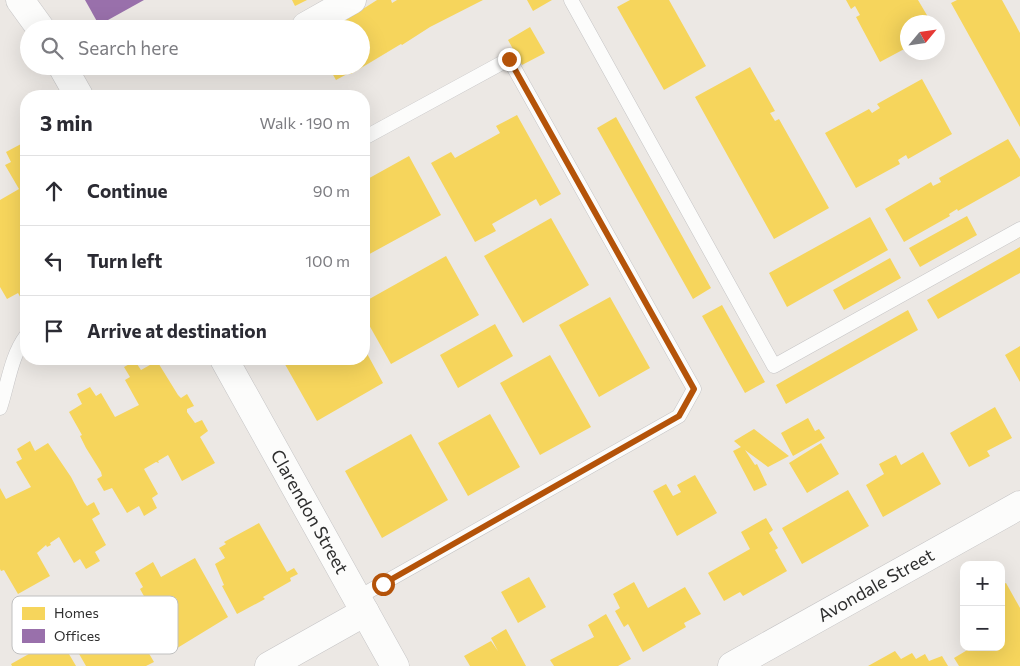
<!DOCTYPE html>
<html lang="en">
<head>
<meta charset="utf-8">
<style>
	:root { --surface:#fff; --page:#f2f2f3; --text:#2b2b33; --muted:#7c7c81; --line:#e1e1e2 }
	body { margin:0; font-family:Commissioner,sans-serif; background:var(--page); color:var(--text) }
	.controls { position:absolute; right:15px; bottom:15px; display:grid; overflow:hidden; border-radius:10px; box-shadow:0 5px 20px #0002 }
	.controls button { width:45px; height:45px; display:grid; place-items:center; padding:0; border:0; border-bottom:1px solid var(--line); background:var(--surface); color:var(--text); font:25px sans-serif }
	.compass { position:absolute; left:900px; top:15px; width:45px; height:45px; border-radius:50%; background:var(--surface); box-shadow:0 5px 20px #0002; rotate:61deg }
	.stop { position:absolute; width:15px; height:15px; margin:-11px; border:4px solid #b45309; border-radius:50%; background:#fff }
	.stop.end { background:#b45309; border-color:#fff; box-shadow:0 1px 5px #0008 }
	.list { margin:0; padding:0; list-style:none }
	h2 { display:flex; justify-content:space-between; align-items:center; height:65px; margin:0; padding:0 20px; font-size:21px }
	h2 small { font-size:16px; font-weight:400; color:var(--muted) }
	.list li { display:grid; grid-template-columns:32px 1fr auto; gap:15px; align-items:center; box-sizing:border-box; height:70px; padding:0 20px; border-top:1px solid var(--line) }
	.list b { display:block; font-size:19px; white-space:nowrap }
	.list em { font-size:16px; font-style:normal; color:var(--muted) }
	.icon { flex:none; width:28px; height:28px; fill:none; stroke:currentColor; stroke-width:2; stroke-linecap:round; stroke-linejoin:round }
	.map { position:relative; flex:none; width:1020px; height:666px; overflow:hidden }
	.search { position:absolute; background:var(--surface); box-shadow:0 5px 20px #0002; left:20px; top:20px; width:350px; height:55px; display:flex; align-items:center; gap:12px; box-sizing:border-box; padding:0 18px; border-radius:28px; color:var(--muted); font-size:19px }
	.panel { position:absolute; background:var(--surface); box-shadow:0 5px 20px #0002; left:20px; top:90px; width:350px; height:275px; border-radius:20px }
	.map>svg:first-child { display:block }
	.homes { fill:#f6d55c }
	.offices { fill:#9970ab }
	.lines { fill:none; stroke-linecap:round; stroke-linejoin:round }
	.lane-casing { stroke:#c5c4c5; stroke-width:15 }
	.street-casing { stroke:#c5c4c5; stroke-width:29 }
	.lane { stroke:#fcfcfb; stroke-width:14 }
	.street { stroke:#fcfcfb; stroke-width:28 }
	.route { stroke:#b45309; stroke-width:6 }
	.labels { text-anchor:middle; stroke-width:5; stroke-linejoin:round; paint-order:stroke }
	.street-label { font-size:18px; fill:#2e2e2e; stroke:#fff }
	.key { fill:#fff; stroke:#c0c0c0; stroke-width:1 }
	.key-label { font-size:14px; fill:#2e2e2e }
</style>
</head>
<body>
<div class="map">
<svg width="1020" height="666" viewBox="0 0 1020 666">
	<rect width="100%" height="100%" fill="#ece8e4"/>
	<!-- homes -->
	<path class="homes" d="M292,0H307L295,6Z
		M377,0H391L392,3L397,0H483L430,27L402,45L401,44L351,74L349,73L336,80L328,66H361V29H345L348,27L344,21Z
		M527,0H552L533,11Z
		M630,0H669L706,66L664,90L617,7Z
		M846,0H918L931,22H908V47L880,62L856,17L860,15L855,6L851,9Z
		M957,0H1002L1020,33V127L951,3Z
		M530,27L545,53L522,65L508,40Z
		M750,67L775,111L770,113L775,121L779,119L829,208L774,239L695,97Z
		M922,79L952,134L908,159L906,155L898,160L900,164L856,188L825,133L869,109L872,113L880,108L877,104Z
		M517,115L561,194L540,206L536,199L492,224L496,231L475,242L431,163L451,152L455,158L500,133L496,126Z
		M616,117L711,288L693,299L597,128Z
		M1008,139L1020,159V176L958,211L957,209L949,214L950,216L904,242L885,209L931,182L933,186L941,182L939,178Z
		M21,144L26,153V300L23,302L18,293L7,299L0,287V200L19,189L5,165L11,162L6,152Z
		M409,156L441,215L364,257V181Z
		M967,216L977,235L920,267L909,248Z
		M870,217L888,250L787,307L769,273Z
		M551,218L589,285L523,323L484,256Z
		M1020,247V273L938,319L927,300Z
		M446,256L479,315L391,364L364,316V302Z
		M890,258L901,278L844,310L833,290Z
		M610,297L650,368L599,397L559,325Z
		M722,305L765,382L745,393L702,316Z
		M908,310L918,330L786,404L776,385Z
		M495,324L513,356L458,388L440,355Z
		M1020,346V382L1005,355Z
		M364,348L383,383L317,421L282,359H364Z
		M550,355L591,427L540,455L500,383Z
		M135,361L141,370L157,361L178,395L181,398L187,394L194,406L187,409V412L195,423L202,420L208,431L200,437L215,463L182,481L168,455L158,461L159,463L156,462L144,469L158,494L152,498L157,508L144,516L139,506L127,513L112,488L104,491L97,479L102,476L101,472L86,448L80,436L82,435L69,412L82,404L77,394L90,387L96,396L101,393L115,417L139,405L125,380L130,377L124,367Z
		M995,407L1012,438L987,451L990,456L969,467L950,433Z
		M490,414L520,467L468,496L438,443Z
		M808,418L815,431L819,429L825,438L793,456L781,433Z
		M754,429L789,456L768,467L745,450L755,465L757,464L767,485L754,491L733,451L741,447L734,441Z
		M411,434L448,500L382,538L345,471Z
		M30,441L35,451L48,443L71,477L84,502L87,506L94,502L100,514L92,519L106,545L95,552L100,561L86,569L80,559L74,563L59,537L50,543L51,545L47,547L46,545L37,553L50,576L18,594L4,570L1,571L0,569V488L6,499L31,487L16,462L22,459L17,449Z
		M821,443L839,474L807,493L789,463Z
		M923,452L941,484L883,517L866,485L884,474L879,464L896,455L901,465Z
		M695,475L717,513L677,536L653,491L666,484L673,496L681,492L677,485Z
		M848,490L869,526L802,564L782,528Z
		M766,518L773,530L769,533L778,548L775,550L787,571L743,596L740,592L724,601L708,573L750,549L741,532Z
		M259,523L287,572L294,568L298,574L290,578L291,581L263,597L265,599L237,614L222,586L224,585L215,564L225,558L219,548L226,544L224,542Z
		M195,558L228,617L174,650L140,589L143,587L135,573L153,562L161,577Z
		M529,577L546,607L518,623L501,592Z
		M634,582L648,608L685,587L701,614L684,623L686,627L643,652L628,624L624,627L615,611L620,608L613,594Z
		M1006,583L1020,608V666H959L954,658L969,649L970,651L977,647H1001V585Z
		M120,601L130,619L126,621L133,635L137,633L154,662L146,666H86L67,633Z
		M606,614L631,659L618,666H554L550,660L594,637L588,625Z
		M506,629L526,666H470L464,656L491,641L498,651L491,638Z
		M59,637L76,666H12L11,664Z
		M895,651L901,659L912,653L916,659L925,654L929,661L942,656L948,666H868Z"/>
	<!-- offices -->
	<path class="offices" d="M85,0H144L99,25Z"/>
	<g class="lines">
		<defs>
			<path id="lane" d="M571,0L774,366L1020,229
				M0,408C8,384 11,356 26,336
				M357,598L679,416L694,389L509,59L364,138"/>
			<g id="street">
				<path d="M20,0L41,29"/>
				<path d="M306,26L352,0"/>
				<path d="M62,66L79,96"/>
				<path id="s1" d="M224,359L395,666"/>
				<path d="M269,666L365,612"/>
				<path id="s2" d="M732,666L1020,505"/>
			</g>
		</defs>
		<!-- lane casing -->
		<use href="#lane" class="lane-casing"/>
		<!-- street casing -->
		<use href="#street" class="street-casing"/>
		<!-- lane -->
		<use href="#lane" class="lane"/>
		<!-- street -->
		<use href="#street" class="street"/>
	</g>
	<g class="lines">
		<!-- route -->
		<path class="route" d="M383,584L679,416L694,389L509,59"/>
	</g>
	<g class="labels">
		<!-- street labels -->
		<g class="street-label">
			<text dy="6" stroke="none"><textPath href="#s1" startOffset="175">Clarendon Street</textPath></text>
			<text dy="6" stroke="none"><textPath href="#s2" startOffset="165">Avondale Street</textPath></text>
		</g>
	</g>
	<!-- legend -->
	<rect x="12" y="596" width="166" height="58" rx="8" class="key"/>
	<rect x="22" y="607" width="23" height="13" fill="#f6d55c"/>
	<rect x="22" y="629" width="23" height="14" fill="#9970ab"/>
	<g class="key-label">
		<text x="54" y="618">Homes</text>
		<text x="54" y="641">Offices</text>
	</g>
</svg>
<div class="controls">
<button>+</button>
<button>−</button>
</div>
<svg class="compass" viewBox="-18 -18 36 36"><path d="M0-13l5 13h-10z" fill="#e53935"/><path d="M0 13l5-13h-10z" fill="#7c7c81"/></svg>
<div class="stop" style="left:383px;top:584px"></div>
<div class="stop end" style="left:509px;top:59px"></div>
<div class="search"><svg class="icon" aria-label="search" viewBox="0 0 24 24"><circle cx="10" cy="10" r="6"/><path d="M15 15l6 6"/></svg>Search here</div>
<section class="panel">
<h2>3 min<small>Walk · 190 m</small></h2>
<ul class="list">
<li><svg class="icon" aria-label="ahead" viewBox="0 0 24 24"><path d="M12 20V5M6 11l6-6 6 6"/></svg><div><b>Continue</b></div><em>90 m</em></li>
<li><svg class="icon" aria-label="left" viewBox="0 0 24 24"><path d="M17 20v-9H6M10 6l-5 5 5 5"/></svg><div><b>Turn left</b></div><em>100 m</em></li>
<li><svg class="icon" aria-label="arrive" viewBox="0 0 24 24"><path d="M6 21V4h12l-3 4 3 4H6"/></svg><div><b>Arrive at destination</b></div></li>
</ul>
</section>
</div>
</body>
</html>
